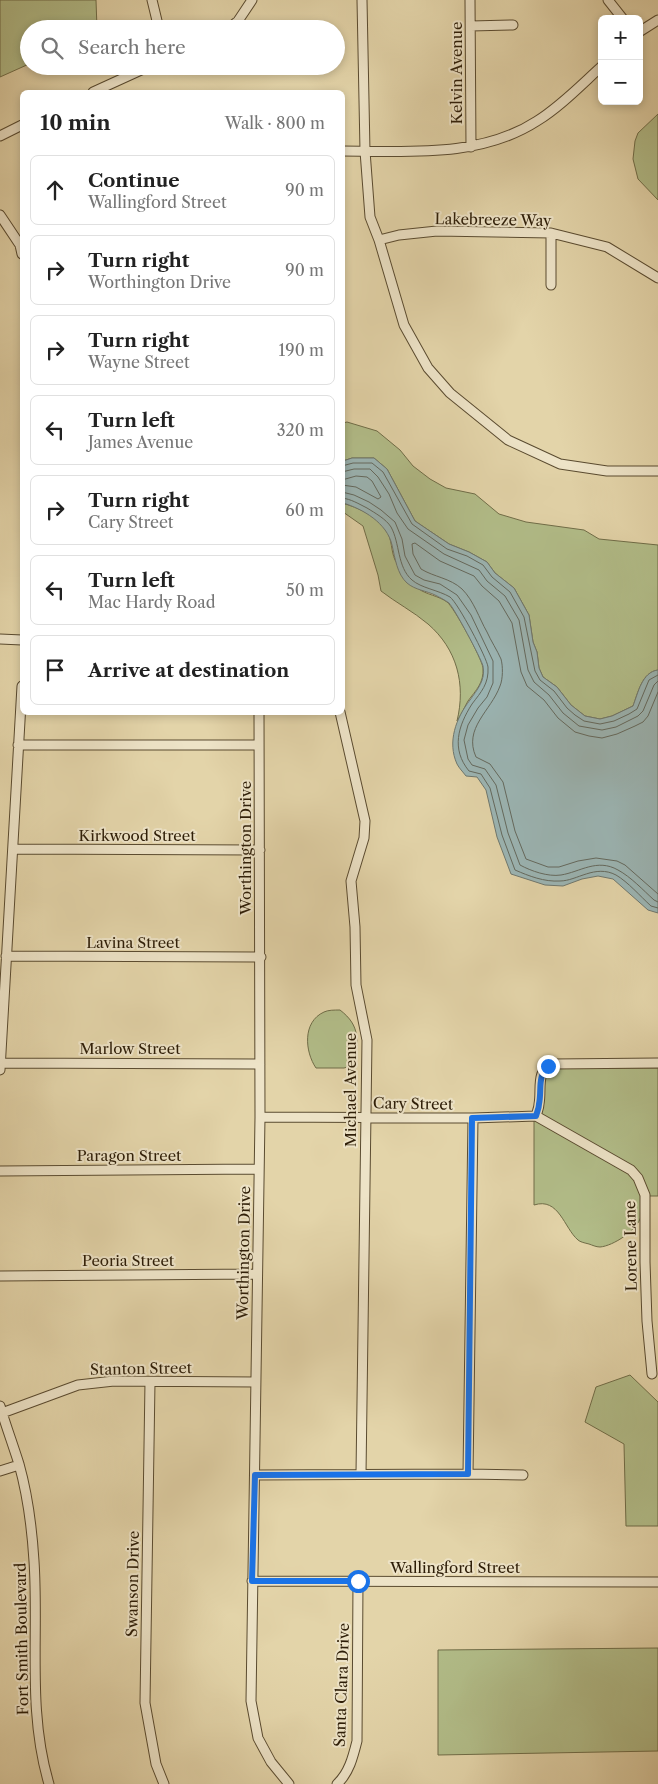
<!DOCTYPE html>
<html lang="en">
<head>
<meta charset="utf-8">
<style>
	:root { --surface:#fff; --page:#f2f2f2; --text:#222; --muted:#767676; --line:#e0e0e0 }
	body { margin:0; font-family:"Libre Caslon Text",serif; background:var(--page); color:var(--text) }
	.controls { position:absolute; right:15px; top:15px; display:grid; overflow:hidden; border-radius:8px; box-shadow:0 2px 8px #0003 }
	.controls button { width:45px; height:45px; display:grid; place-items:center; padding:0; border:0; border-bottom:1px solid var(--line); background:var(--surface); color:var(--text); font:25px sans-serif }
	.stop { position:absolute; width:15px; height:15px; margin:-11px; border:4px solid #1a73e8; border-radius:50%; background:#fff }
	.stop.end { background:#1a73e8; border-color:#fff; box-shadow:0 1px 5px #0008 }
	.list { margin:0; padding:0; list-style:none }
	h2 { display:flex; justify-content:space-between; align-items:center; height:65px; margin:0; padding:0 20px; font-size:21px }
	h2 small { font-size:16px; font-weight:400; color:var(--muted) }
	.list li { display:grid; grid-template-columns:32px 1fr auto; gap:15px; align-items:center; box-sizing:border-box; height:70px; margin:0 10px 10px; padding:0 10px; border:1px solid var(--line); border-radius:8px }
	.list b { display:block; font-size:19px; white-space:nowrap }
	.list p { margin:0; font-size:16px; white-space:nowrap; color:var(--muted) }
	.list em { font-size:16px; font-style:normal; color:var(--muted) }
	.icon { flex:none; width:28px; height:28px; fill:none; stroke:currentColor; stroke-width:2; stroke-linecap:round; stroke-linejoin:round }
	.map { position:relative; flex:none; width:658px; height:1784px; overflow:hidden }
	.search { position:absolute; background:var(--surface); box-shadow:0 2px 8px #0003; left:20px; top:20px; width:325px; height:55px; display:flex; align-items:center; gap:12px; box-sizing:border-box; padding:0 18px; border-radius:28px; color:var(--muted); font-size:19px }
	.panel { position:absolute; background:var(--surface); box-shadow:0 2px 8px #0003; left:20px; top:90px; width:325px; height:625px; border-radius:8px }
	.map>svg:first-child { display:block }
	.green { fill:#b2bd89; stroke:#706d48 }
	.water { fill:#9bb5b4; stroke:#6f786f }
	.lines { fill:none; stroke-linecap:round; stroke-linejoin:round }
	.shore { stroke:#64695e; stroke-width:1 }
	.minor-casing { stroke:#5a4b30; stroke-width:11 }
	.minor { stroke:#ede3c7; stroke-width:9 }
	.route { stroke:#1a73e8; stroke-width:6 }
	.labels { text-anchor:middle; stroke-width:4; stroke-linejoin:round; paint-order:stroke }
	.street-label { font-size:15px; fill:#2d1d07; stroke:#ede3c7 }
</style>
</head>
<body>
<div class="map">
<svg width="658" height="1784" viewBox="0 0 658 1784">
	<rect width="100%" height="100%" fill="#e3d4a9"/>
	<filter id="stains"><feTurbulence type="fractalNoise" baseFrequency=".004" numOctaves="4"/><feColorMatrix values="0 0 0 0 .2 0 0 0 0 .09 0 0 0 0 .02 0 0 0 .5 -.17"/></filter>
	<radialGradient id="worn" r=".72"><stop offset=".6" stop-color="#630" stop-opacity="0"/><stop offset="1" stop-color="#630" stop-opacity=".3"/></radialGradient>
	<!-- green -->
	<path class="green" d="M0,0H96L97,29H29V64L0,77Z
		M658,114V200L638,179L633,159L635,141L638,133Z
		M347,422L377,431L400,450L413,466L430,479L446,488L475,494L499,514L526,522L584,530L599,539L658,545V670C642,672 638,693 633,706L612,716L600,719L585,716L571,705L557,687L543,677L539,668L537,652L533,642L529,615L514,588L495,573L487,562L469,552L449,544L415,521L387,469L374,458H352L343,461V423Z
		M342,503C357,507 379,517 387,531C392,540 391,551 395,560C399,567 413,585 419,589C425,594 439,596 447,602C454,607 482,659 483,668C484,683 476,690 468,701C464,708 461,715 457,721C466,684 457,649 428,624C414,612 395,602 381,591L378,575L363,526L343,512Z
		M340,1010C361,1026 358,1041 354,1065L344,1068H316C305,1052 302,1022 324,1012C328,1010 334,1010 340,1010Z
		M554,1068H658V1196H649L642,1176L541,1114C542,1100 539,1073 554,1068Z
		M534,1120L629,1174C639,1184 645,1202 641,1216C638,1230 613,1246 600,1247C596,1247 592,1245 589,1244C585,1243 580,1242 578,1240C564,1228 559,1197 534,1205Z
		M630,1375L658,1402V1526H626L624,1444L585,1422L596,1387Z
		M658,1648V1751L438,1755V1650Z"/>
	<!-- water -->
	<path class="water" d="M352,458H374L387,469L415,521L449,544L469,552L487,562L495,573L514,588L529,615L533,642L537,652L539,668L543,677L557,687L571,705L585,716L600,719L612,716L633,706C638,693 642,672 658,670V913L648,910L613,879L598,876L582,879L563,886L545,885L511,874L497,837L486,790L477,777L466,776C463,772 459,768 457,764C447,742 456,718 470,700C477,690 486,680 483,666C481,658 454,608 449,603C445,600 439,597 435,595C427,591 415,590 407,583C397,574 395,558 392,545C387,523 363,509 343,503V461Z"/>
	<g class="lines">
		<!-- shore -->
		<path class="shore" d="M342,466L353,463H372L383,472L412,524L447,549L467,556L483,565L492,577L510,592L524,617L535,671L540,680L554,691L567,708L575,715L584,721L600,724L614,721L629,714L637,709L649,680L658,675
			M342,472L354,469H370L378,477L389,494L397,513L408,529L444,554L479,570L487,581L505,596L519,620L528,670L534,682L549,695L563,713L579,726L602,730L616,727L638,716L643,711L654,685L658,681
			M342,480L356,476L367,477L372,481L381,497L378,499L356,487L342,485
			M342,492L354,495L369,502L381,510L395,522L402,539L405,556L415,575L424,580L440,584L457,595L471,615L493,661V683L487,697L478,708L468,725L464,740L468,759L472,765L485,769L496,785L508,833L520,865C531,871 548,877 561,875C580,872 597,858 618,870C631,877 643,890 654,900L658,902
			M342,498C351,499 359,504 367,508C375,513 386,519 391,527C400,543 397,567 412,580C421,588 438,590 450,597C458,603 487,658 488,667C489,684 481,692 472,704C458,726 451,749 469,771L481,774L490,788L502,835L515,870C529,876 544,882 560,881C577,881 595,864 616,875C628,882 640,896 651,906L658,908
			M658,692L648,716L643,722L635,726L617,734L602,738L589,736L575,732L558,718L544,700L527,686L521,672L512,623L499,601L482,586L474,576L440,561L415,543L412,544L413,554L421,569C434,577 450,578 462,589C474,601 479,618 487,632C491,641 497,650 501,659C503,666 503,679 500,686C491,711 463,728 476,757L490,764L503,782L515,831L526,859L548,867H559L578,861L596,858L617,861L625,865L658,894"/>
		<defs>
			<path id="minor" d="M152,0L159,29
				M362,0L365,151L370,217L379,240L404,325L428,368L450,393L508,440L560,464L607,471H658
				M470,0L471,147
				M608,0L623,19
				M471,26L513,25
				M228,29L238,21L252,0
				M639,32L658,20
				M93,92L150,66
				M0,136L22,125
				M342,151C408,151 480,158 537,121C561,106 581,85 602,66
				M0,215L20,245L22,254
				M379,240L399,235L437,231L551,233L607,247L658,278
				M551,285V233
				M0,639L22,640
				M259,712L260,1117L251,1701L258,1738L271,1762L289,1784
				M340,712L365,821L364,838L351,881L355,927L356,985L367,1040L361,1474
				M18,745H259
				M14,849L260,850
				M6,956L261,957
				M0,1063L260,1064
				M0,1070L22,686
				M536,1116L631,1170L638,1178L645,1195V1262L647,1321L652,1374
				M536,1116C537,1112 539,1108 539,1104C542,1089 535,1070 553,1064L658,1063
				M260,1117L473,1118L536,1116
				M0,1171L259,1169
				M0,1276L257,1274
				M150,1382L145,1703L156,1764L164,1784
				M0,1406C6,1426 13,1445 19,1464C28,1496 32,1529 34,1561C39,1636 27,1710 49,1784
				M2,1413L78,1385L114,1381L255,1382
				M0,1471L19,1465
				M468,1474L473,1118
				M255,1475L468,1474L523,1475
				M252,1581L658,1582
				M337,1784C349,1773 353,1757 357,1741L358,1581"/>
		</defs>
		<!-- minor casing -->
		<use href="#minor" class="minor-casing"/>
		<!-- minor -->
		<use href="#minor" class="minor"/>
	</g>
	<g class="lines">
		<!-- route -->
		<path class="route" d="M358,1581H252L255,1475L468,1474L472,1118L536,1116C537,1112 539,1108 539,1104C542,1090 537,1077 548,1066"/>
	</g>
	<g class="labels">
		<!-- street labels -->
		<g class="street-label">
			<text transform="translate(457 73) rotate(-90)" y="5">Kelvin Avenue</text>
			<text transform="translate(493 220) rotate(1)" y="5">Lakebreeze Way</text>
			<text x="137" y="841">Kirkwood Street</text>
			<text transform="translate(246 848) rotate(-90)" y="5">Worthington Drive</text>
			<text x="133" y="948">Lavina Street</text>
			<text x="130" y="1054">Marlow Street</text>
			<text transform="translate(351 1090) rotate(-90)" y="5">Michael Avenue</text>
			<text transform="translate(413 1104) rotate(1)" y="5">Cary Street</text>
			<text x="129" y="1161">Paragon Street</text>
			<text transform="translate(631 1246) rotate(-91)" y="5">Lorene Lane</text>
			<text transform="translate(244 1253) rotate(-89)" y="5">Worthington Drive</text>
			<text x="128" y="1266">Peoria Street</text>
			<text transform="translate(141 1369) rotate(-1)" y="5">Stanton Street</text>
			<text x="455" y="1573">Wallingford Street</text>
			<text transform="translate(133 1584) rotate(-89)" y="5">Swanson Drive</text>
			<text transform="translate(22 1639) rotate(-91)" y="5">Fort Smith Boulevard</text>
			<text transform="translate(342 1685) rotate(-88)" y="5">Santa Clara Drive</text>
		</g>
	</g>
	<rect width="100%" height="100%" filter="url(#stains)"/>
	<rect width="100%" height="100%" fill="url(#worn)"/>
</svg>
<div class="controls">
<button>+</button>
<button>−</button>
</div>
<div class="stop" style="left:358px;top:1581px"></div>
<div class="stop end" style="left:548px;top:1066px"></div>
<div class="search"><svg class="icon" aria-label="search" viewBox="0 0 24 24"><circle cx="10" cy="10" r="6"/><path d="M15 15l6 6"/></svg>Search here</div>
<section class="panel">
<h2>10 min<small>Walk · 800 m</small></h2>
<ul class="list">
<li><svg class="icon" aria-label="ahead" viewBox="0 0 24 24"><path d="M12 20V5M6 11l6-6 6 6"/></svg><div><b>Continue</b><p>Wallingford Street</p></div><em>90 m</em></li>
<li><svg class="icon" aria-label="right" viewBox="0 0 24 24"><path d="M7 20v-9h11M14 6l5 5-5 5"/></svg><div><b>Turn right</b><p>Worthington Drive</p></div><em>90 m</em></li>
<li><svg class="icon" aria-label="right" viewBox="0 0 24 24"><path d="M7 20v-9h11M14 6l5 5-5 5"/></svg><div><b>Turn right</b><p>Wayne Street</p></div><em>190 m</em></li>
<li><svg class="icon" aria-label="left" viewBox="0 0 24 24"><path d="M17 20v-9H6M10 6l-5 5 5 5"/></svg><div><b>Turn left</b><p>James Avenue</p></div><em>320 m</em></li>
<li><svg class="icon" aria-label="right" viewBox="0 0 24 24"><path d="M7 20v-9h11M14 6l5 5-5 5"/></svg><div><b>Turn right</b><p>Cary Street</p></div><em>60 m</em></li>
<li><svg class="icon" aria-label="left" viewBox="0 0 24 24"><path d="M17 20v-9H6M10 6l-5 5 5 5"/></svg><div><b>Turn left</b><p>Mac Hardy Road</p></div><em>50 m</em></li>
<li><svg class="icon" aria-label="arrive" viewBox="0 0 24 24"><path d="M6 21V4h12l-3 4 3 4H6"/></svg><div><b>Arrive at destination</b></div></li>
</ul>
</section>
</div>
</body>
</html>
